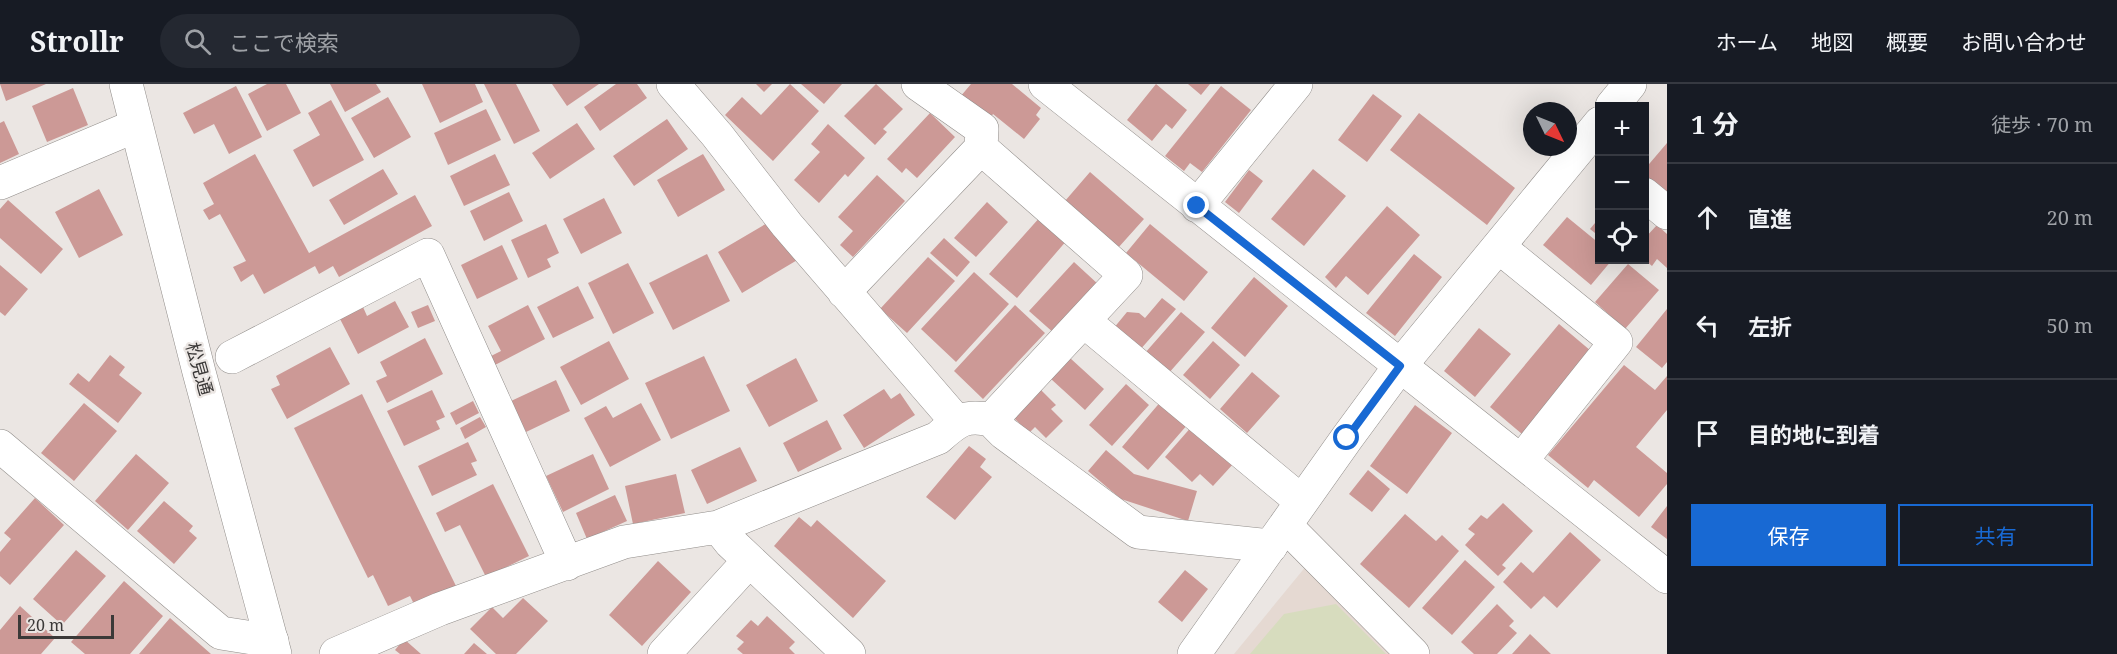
<!DOCTYPE html>
<html lang="ja">
<head>
<meta charset="utf-8">
<style>
	:root { --surface:#171b24; --page:#242831; --text:#f1f3f6; --muted:#9ea1a6; --line:#363941; --accent:#1869d3 }
	body { margin:0; font-family:"Noto Serif","Noto Sans JP",serif; background:var(--page); color:var(--text) }
	.controls { position:absolute; right:18px; top:18px; display:grid; overflow:hidden; border-radius:0px; box-shadow:0 6px 24px #0002 }
	.controls button { width:54px; height:54px; display:grid; place-items:center; padding:0; border:0; border-bottom:2px solid var(--line); background:var(--surface); color:var(--text); font:30px sans-serif }
	.compass { position:absolute; left:1523px; top:18px; width:54px; height:54px; border-radius:50%; background:var(--surface); box-shadow:0 6px 24px #0002; rotate:133deg }
	.scale { position:absolute; left:18px; bottom:15px; width:96px; box-sizing:border-box; padding-left:6px; border:3px solid #3b3938; border-top:0; font-size:16px; line-height:21px; white-space:nowrap; color:#3b3938; -webkit-text-stroke:4px #ebe6e3; paint-order:stroke }
	.stop { position:absolute; width:18px; height:18px; margin:-14px; border:4px solid #1869d3; border-radius:50%; background:#fff }
	.stop.end { background:#1869d3; border-color:#fff; box-shadow:0 2px 6px #0008 }
	.list { margin:0; padding:0; list-style:none }
	h2 { display:flex; justify-content:space-between; align-items:center; height:78px; margin:0; padding:0 24px; font-size:26px }
	h2 small { font-size:20px; font-weight:400; color:var(--muted) }
	.list li { display:grid; grid-template-columns:39px 1fr auto; gap:18px; align-items:center; box-sizing:border-box; height:108px; padding:0 24px; border-top:2px solid var(--line) }
	.list b { display:block; font-size:22px; white-space:nowrap }
	.list em { font-size:20px; font-style:normal; color:var(--muted) }
	.actions { display:flex; gap:12px; padding:18px 24px }
	.actions a { flex:1; padding:14px 0; border:2px solid var(--accent); border-radius:0px; text-align:center; font-size:21px; color:var(--accent) }
	.actions .main { background:var(--accent); color:#fff }
	.icon { flex:none; width:33px; height:33px; fill:none; stroke:currentColor; stroke-width:2; stroke-linecap:round; stroke-linejoin:round }
	.map { position:relative; flex:none; width:1667px; height:570px; overflow:hidden }
	header { display:flex; align-items:center; gap:36px; box-sizing:border-box; height:84px; padding:0 30px; background:var(--surface); border-bottom:2px solid var(--line) }
	header strong { font-size:28px }
	nav { display:flex; gap:33px; margin-inline-start:auto; font-size:21px }
	.search { width:420px; height:54px; background:var(--page); display:flex; align-items:center; gap:15px; box-sizing:border-box; padding:0 21px; border-radius:33px; color:var(--muted); font-size:22px }
	main { display:flex }
	aside { flex:1; background:var(--surface) }
	.map>svg:first-child { display:block }
	.built { fill:#e5d9d2 }
	.green { fill:#d7dcbe }
	.building { fill:#cc9996 }
	.lines { fill:none; stroke-linecap:round; stroke-linejoin:round }
	.minor-casing { stroke:#918d8a; stroke-width:34 }
	.tertiary-casing { stroke:#918d8a; stroke-width:34 }
	.minor { stroke:#fff; stroke-width:33 }
	.tertiary { stroke:#fff; stroke-width:33 }
	.route { stroke:#1869d3; stroke-width:8 }
	.labels { text-anchor:middle; stroke-width:4.5; stroke-linejoin:round; paint-order:stroke }
	.street-label { font-size:18px; fill:#3b3938; stroke:#ebe6e3 }
</style>
</head>
<body>
<header>
<strong>Strollr</strong>
<div class="search"><svg class="icon" aria-label="search" viewBox="0 0 24 24"><circle cx="10" cy="10" r="6"/><path d="M15 15l6 6"/></svg>ここで検索</div>
<nav><a>ホーム</a><a>地図</a><a>概要</a><a>お問い合わせ</a></nav>
</header>
<main>
<div class="map">
<svg width="1667" height="570" viewBox="0 0 1667 570">
	<rect width="100%" height="100%" fill="#ebe6e3"/>
	<!-- built -->
	<path class="built" d="M1307,481L1395,570H1234Z"/>
	<!-- green -->
	<path class="green" d="M1336,520L1386,570H1250L1284,530Z"/>
	<!-- building -->
	<path class="building" d="M0,0H46L6,17Z
		M267,0H286L301,29L267,47L248,10Z
		M330,0H376L381,8L345,28Z
		M422,0H475L483,18L440,39Z
		M484,0H516L540,47L514,60Z
		M552,0H599L567,22Z
		M616,0H637L647,14L600,47L584,23Z
		M756,0H772L764,8Z
		M790,0L819,27L773,77L725,31L742,13L761,31Z
		M801,0H842L824,20Z
		M876,0L903,25L883,45L887,48L875,61L844,32Z
		M971,0H1012L1041,24L1036,31L1040,35L1024,55L993,30L989,36L960,13Z
		M1156,0L1187,26L1172,45L1166,40L1152,57L1127,36Z
		M1188,0H1210L1201,11Z
		M236,2L262,53L229,70L214,40L194,50L183,29Z
		M1221,2L1251,26L1202,88L1190,79L1184,87L1165,72Z
		M73,4L88,41L47,58L32,22Z
		M1373,10L1402,32L1367,78L1338,56Z
		M388,13L411,53L374,74L351,34Z
		M331,16L364,76L313,103L293,66L320,51L308,29Z
		M486,25L501,56L448,81L434,49Z
		M930,29L955,53L917,94L906,84L902,89L887,75Z
		M1419,29L1515,104L1487,141L1390,66Z
		M667,35L688,65L634,102L613,72Z
		M4,37L19,70L0,79V39Z
		M577,39L595,65L550,95L532,69Z
		M828,40L865,74L848,93L845,90L819,119L794,96L820,68L811,60Z
		M1667,59V115L1644,95V86Z
		M255,70L309,169L415,111L432,142L339,193L333,182L319,190L315,182L264,210L253,190L241,198L233,183L246,177L220,130L209,136L203,126L214,120L203,99Z
		M495,70L510,101L464,122L450,92Z
		M703,70L725,106L678,133L657,96Z
		M383,85L398,110L344,141L329,116Z
		M1313,85L1346,112L1304,162L1271,135Z
		M1249,86L1263,97L1239,129L1225,118Z
		M1090,88L1144,135L1118,164L1065,117Z
		M877,91L905,117L853,173L840,161L853,147L838,133Z
		M99,105L123,151L79,174L55,128Z
		M509,108L523,137L484,157L470,127Z
		M604,114L622,149L581,170L563,135Z
		M8,116L63,165L41,190L0,154V125Z
		M987,118L1008,138L976,173L954,154Z
		M1387,122L1420,151L1368,211L1346,192L1336,204L1325,193Z
		M1041,132L1068,155L1017,214L989,190Z
		M1567,133L1600,160V176H1612L1591,201L1543,161Z
		M1600,133V153L1590,145Z
		M769,138L799,175L742,209L718,168Z
		M546,140L559,169L547,175L551,183L528,194L511,156Z
		M1150,140L1208,188L1184,217L1126,169Z
		M1657,141L1667,150V184L1657,175L1652,182L1644,175V155Z
		M944,154L970,178L957,193L930,169Z
		M502,161L518,195L477,215L461,181Z
		M707,170L730,217L673,246L649,199Z
		M1414,170L1442,193L1395,252L1366,229Z
		M928,173L955,197L907,249L880,225Z
		M1074,178L1099,201L1055,250L1029,227Z
		M628,179L654,229L613,250L588,199Z
		M1628,180L1659,206L1625,245L1595,218Z
		M0,181L28,205L5,232L0,228Z
		M974,188L1009,220L956,278L921,245Z
		M1254,193L1288,222L1245,273L1211,244Z
		M578,202L594,234L553,254L537,223Z
		M1162,214L1176,225L1139,267L1113,245L1127,228L1139,229L1145,234Z
		M395,217L409,243L358,270L340,235L363,223L367,232Z
		M428,221L435,237L418,244L411,228Z
		M528,221L545,255L495,281L491,272L501,267L488,242Z
		M1015,221L1045,249L983,315L954,287Z
		M1667,225V278L1662,284L1636,263Z
		M1181,228L1205,248L1168,290L1145,269Z
		M1559,240L1591,267L1522,350L1490,323Z
		M1479,244L1511,270L1475,313L1444,287Z
		M425,254L443,290L387,319L376,297L387,292L380,278Z
		M609,257L629,295L581,321L560,283Z
		M1213,257L1240,281L1210,315L1183,291Z
		M330,263L350,300L287,335L271,305L280,301L276,292Z
		M110,271L125,283L119,291L142,309L118,339L69,300L78,289L89,298Z
		M704,272L730,327L671,355L645,299Z
		M796,274L818,317L769,343L746,301Z
		M1070,274L1104,305L1085,326L1051,295Z
		M1624,281L1655,306L1667,292V326L1636,363L1667,389V400L1639,433L1594,396L1588,404L1548,371Z
		M1252,288L1280,312L1247,349L1220,325Z
		M556,296L570,327L526,348L511,317Z
		M1126,300L1149,321L1112,362L1089,341Z
		M884,305L891,315L900,309L915,331L864,364L843,331Z
		M432,306L445,333L436,337L440,345L404,362L387,327Z
		M1041,306L1056,321L1051,325L1063,337L1046,354L1035,343L1029,349L1014,334Z
		M362,310L456,502L415,522L410,512L388,522L373,491L368,494L294,344Z
		M1162,316L1188,340L1148,386L1122,363Z
		M473,317L479,329L456,341L450,329Z
		M84,319L117,347L74,397L41,369Z
		M641,319L661,356L610,383L584,334L606,322L613,334Z
		M1415,321L1452,349L1407,410L1370,382Z
		M480,333L486,343L465,355L460,344Z
		M827,336L842,365L798,388L783,359Z
		M1193,341L1234,379L1213,402L1200,390L1192,398L1165,373Z
		M468,358L477,377L471,379L477,391L432,412L418,382Z
		M969,362L986,375L980,383L992,393L955,436L926,413Z
		M740,363L757,397L707,420L691,386Z
		M1106,366L1134,390L1197,407L1188,437L1121,415L1108,404L1088,387Z
		M136,370L169,399L128,446L95,417Z
		M593,370L609,405L563,428L546,392Z
		M1368,386L1390,405L1372,428L1349,410Z
		M676,390L685,429L633,440L625,402Z
		M493,400L529,472L486,493L460,441L445,448L436,429Z
		M615,411L627,437L587,455L576,429Z
		M35,414L64,441L10,501L0,492V468L11,455L4,449Z
		M164,417L193,442L189,447L197,454L174,480L137,447Z
		M1503,419L1533,447L1502,481L1506,484L1498,492L1465,461L1475,450L1468,445L1481,431L1487,435Z
		M1667,422V455L1651,443Z
		M1405,430L1436,457L1442,451L1459,467L1409,524L1360,480Z
		M799,433L811,443L817,436L886,497L853,534L774,462Z
		M1570,448L1601,476L1557,524L1544,512L1531,525L1503,498L1521,478L1533,489Z
		M76,466L106,492L62,541L33,515Z
		M1465,476L1495,503L1452,551L1422,524Z
		M658,477L691,508L642,562L609,531Z
		M1185,486L1208,505L1182,538L1158,518Z
		M124,497L163,532L130,570H85L71,558Z
		M523,514L548,537L516,570H496L470,545L492,523L503,534Z
		M1497,520L1514,537L1509,542L1517,549L1497,570H1474L1461,558Z
		M20,522L55,554L41,570H0V546Z
		M767,532L795,558L789,564L795,570H743L737,565L744,558L736,552L751,536L758,542Z
		M170,534L211,570H139Z
		M1530,550L1551,570H1512Z
		M404,555L421,570H400L395,566Z
		M474,559L487,570H464Z"/>
	<g class="lines">
		<defs>
			<path id="minor" d="M673,0L717,51L787,141L957,338
				M1045,0L1667,493
				M0,99L135,42
				M1644,110L1667,129
				M1197,122L1296,0
				M1499,163L1616,258L1521,377
				M844,208L981,64L982,45L918,0
				M1084,237L1301,417
				M232,273L428,171L567,480
				M991,336L1004,349L1138,448L1271,462
				M0,362L221,549L272,557
				M1286,442L1413,570
				M718,443L730,458L849,570
				M336,570L440,525L624,458L718,443L938,354C957,337 965,330 991,336L1126,191L981,64
				M664,570L749,477"/>
			<path id="tertiary" d="M126,0L199,288L275,570
				M1612,22L1630,0
				M1194,570L1347,354L1400,282L1600,39"/>
		</defs>
		<!-- minor casing -->
		<use href="#minor" class="minor-casing"/>
		<!-- tertiary casing -->
		<use href="#tertiary" class="tertiary-casing"/>
		<!-- minor -->
		<use href="#minor" class="minor"/>
		<!-- tertiary -->
		<use href="#tertiary" class="tertiary"/>
	</g>
	<g class="lines">
		<!-- route -->
		<path class="route" d="M1197,122L1400,282L1347,354"/>
	</g>
	<g class="labels">
		<!-- street labels -->
		<g class="street-label">
			<text transform="translate(199 285) rotate(74)" y="6">松見通</text>
		</g>
	</g>
</svg>
<div class="controls">
<button>+</button>
<button>−</button>
<button><svg class="icon" aria-label="locate" viewBox="0 0 24 24"><circle cx="12" cy="12" r="6"/><path d="M12 2v4M12 18v4M2 12h4M18 12h4"/></svg></button>
</div>
<svg class="compass" viewBox="-18 -18 36 36"><path d="M0-13l5 13h-10z" fill="#e53935"/><path d="M0 13l5-13h-10z" fill="#9ea1a6"/></svg>
<div class="scale">20 m</div>
<div class="stop" style="left:1347px;top:354px"></div>
<div class="stop end" style="left:1197px;top:122px"></div>
</div>
<aside>
<h2>1 分<small>徒歩 · 70 m</small></h2>
<ul class="list">
<li><svg class="icon" aria-label="ahead" viewBox="0 0 24 24"><path d="M12 20V5M6 11l6-6 6 6"/></svg><div><b>直進</b></div><em>20 m</em></li>
<li><svg class="icon" aria-label="left" viewBox="0 0 24 24"><path d="M17 20v-9H6M10 6l-5 5 5 5"/></svg><div><b>左折</b></div><em>50 m</em></li>
<li><svg class="icon" aria-label="arrive" viewBox="0 0 24 24"><path d="M6 21V4h12l-3 4 3 4H6"/></svg><div><b>目的地に到着</b></div></li>
</ul>
<div class="actions"><a class="main">保存</a><a>共有</a></div>
</aside>
</main>
</body>
</html>
